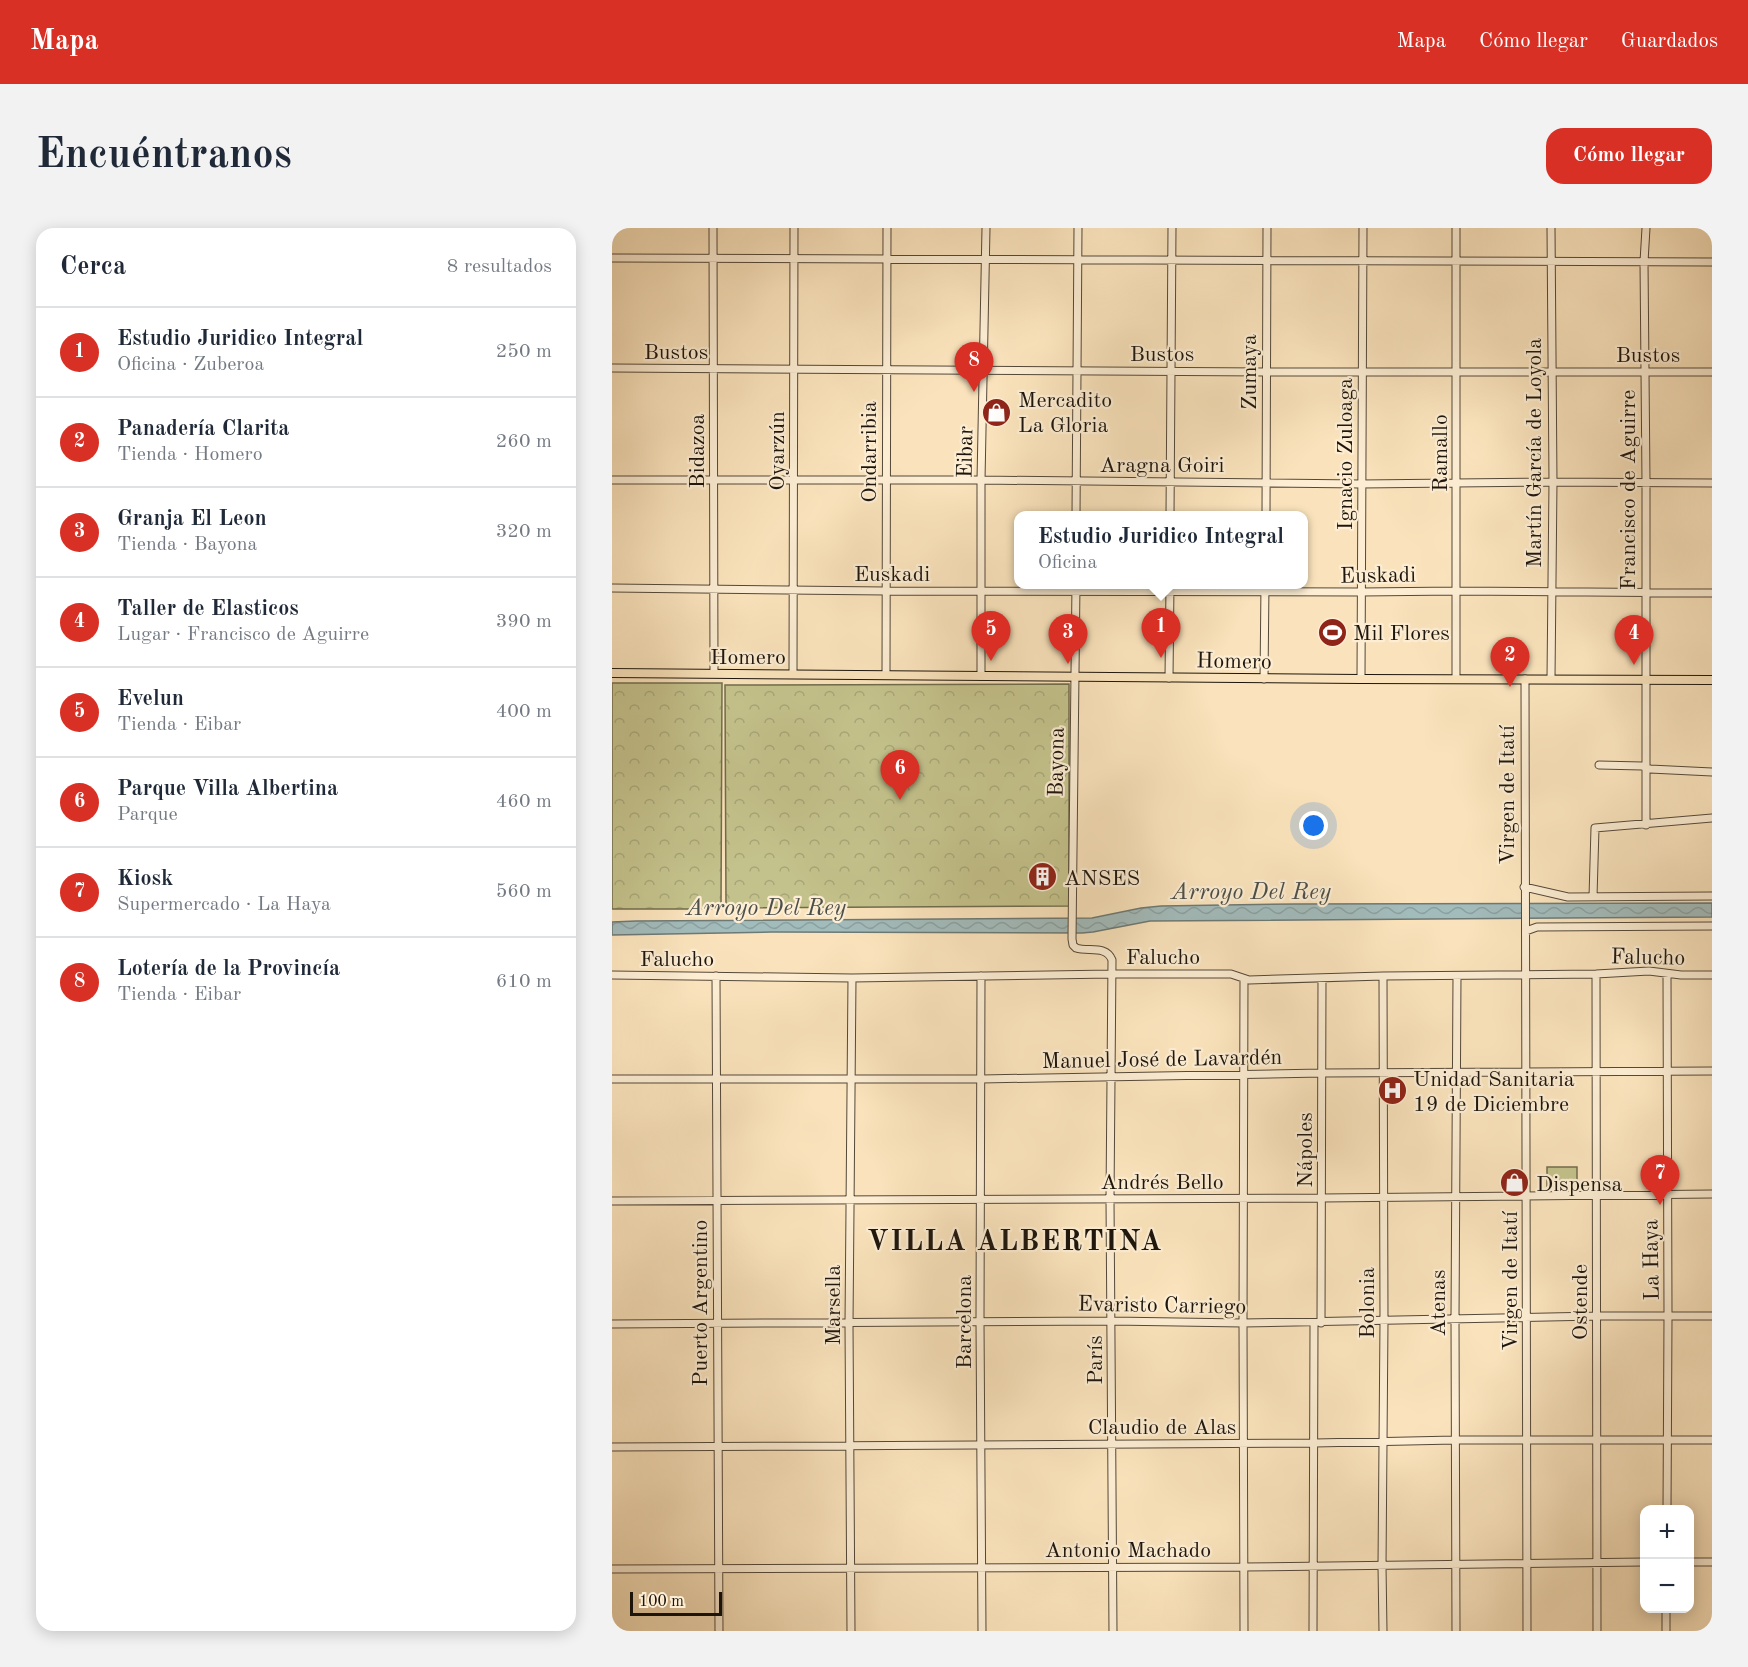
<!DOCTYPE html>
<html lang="es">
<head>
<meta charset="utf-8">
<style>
	:root { --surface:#fff; --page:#f2f2f3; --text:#1f2937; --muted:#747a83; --line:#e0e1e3; --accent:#d93025 }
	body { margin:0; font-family:"Old Standard TT",serif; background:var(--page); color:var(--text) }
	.controls { position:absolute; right:18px; bottom:18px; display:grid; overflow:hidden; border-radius:12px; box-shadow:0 3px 15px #0003 }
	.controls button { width:54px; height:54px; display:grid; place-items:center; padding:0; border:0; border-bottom:2px solid var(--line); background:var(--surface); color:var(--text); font:30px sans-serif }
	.scale { position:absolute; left:18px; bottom:15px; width:92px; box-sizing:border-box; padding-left:6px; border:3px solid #1d150c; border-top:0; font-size:16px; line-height:21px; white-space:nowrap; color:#1d150c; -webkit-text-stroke:4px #fcedd3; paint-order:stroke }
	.you { position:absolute; left:702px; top:598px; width:21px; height:21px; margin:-15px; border:4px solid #fff; border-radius:50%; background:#1a73e8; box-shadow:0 0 0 9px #1a73e833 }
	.badge { display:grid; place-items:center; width:39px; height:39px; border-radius:50%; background:var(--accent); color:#fff; font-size:20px; font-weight:700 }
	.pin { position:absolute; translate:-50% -50px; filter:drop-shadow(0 2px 3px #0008) }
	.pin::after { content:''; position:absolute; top:32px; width:21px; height:18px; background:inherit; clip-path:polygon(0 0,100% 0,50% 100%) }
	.popup { position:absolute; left:402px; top:283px; width:294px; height:78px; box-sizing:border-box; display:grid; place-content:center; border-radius:12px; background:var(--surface); filter:drop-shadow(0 2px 4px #0005); font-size:20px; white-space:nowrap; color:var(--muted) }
	.popup b { font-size:22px; color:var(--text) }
	.popup::after { content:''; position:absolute; left:50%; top:100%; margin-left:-12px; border:12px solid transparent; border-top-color:var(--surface) }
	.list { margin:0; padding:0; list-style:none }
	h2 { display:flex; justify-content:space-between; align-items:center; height:78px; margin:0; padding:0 24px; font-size:26px }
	h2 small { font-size:20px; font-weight:400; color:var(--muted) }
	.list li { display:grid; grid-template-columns:39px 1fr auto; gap:18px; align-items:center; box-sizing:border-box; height:90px; padding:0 24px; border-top:2px solid var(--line) }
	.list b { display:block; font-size:22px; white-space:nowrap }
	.list p { margin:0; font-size:20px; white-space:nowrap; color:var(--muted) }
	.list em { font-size:20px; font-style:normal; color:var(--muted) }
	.map { position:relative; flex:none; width:1100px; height:1403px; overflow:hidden; border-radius:18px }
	header { display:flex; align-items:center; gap:36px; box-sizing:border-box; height:84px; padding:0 30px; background:var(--accent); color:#fff }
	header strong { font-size:28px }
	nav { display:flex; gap:33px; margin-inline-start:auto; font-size:21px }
	.intro { display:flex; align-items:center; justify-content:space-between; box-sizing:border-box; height:144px; padding:0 36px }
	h1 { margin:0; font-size:42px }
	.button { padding:15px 27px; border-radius:18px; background:var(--accent); color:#fff; font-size:21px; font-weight:700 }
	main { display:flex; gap:36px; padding:0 36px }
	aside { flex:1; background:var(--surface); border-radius:18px; box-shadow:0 3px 15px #0003 }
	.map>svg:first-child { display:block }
	.grass { fill:#c4c28c; stroke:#706c4c; stroke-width:1.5 }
	.forest { fill:url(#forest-crowns); stroke:#706c4c; stroke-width:1.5 }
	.water { fill:url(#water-waves); stroke:#6d7975; stroke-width:1.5 }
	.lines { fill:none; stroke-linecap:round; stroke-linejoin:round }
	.minor-casing { stroke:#544838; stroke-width:9 }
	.major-casing { stroke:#1d150c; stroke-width:10 }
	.minor { stroke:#fcedd3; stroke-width:7 }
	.major { stroke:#fae3bc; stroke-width:8 }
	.labels { text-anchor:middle; stroke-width:4.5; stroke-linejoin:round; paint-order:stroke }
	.street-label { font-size:22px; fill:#1d150c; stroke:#fcedd3 }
	.poi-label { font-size:22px; fill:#1d150c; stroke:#fcedd3; text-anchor:start }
	.water-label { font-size:24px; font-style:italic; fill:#4c4f49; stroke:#fcedd3 }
	.district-label { font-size:28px; font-weight:bold; letter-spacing:1.5px; fill:#1d150c; stroke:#fcedd3 }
</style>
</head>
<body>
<header>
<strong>Mapa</strong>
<nav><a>Mapa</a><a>Cómo llegar</a><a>Guardados</a></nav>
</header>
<div class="intro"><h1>Encuéntranos</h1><a class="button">Cómo llegar</a></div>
<main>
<aside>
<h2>Cerca<small>8 resultados</small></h2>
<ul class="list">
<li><span class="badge">1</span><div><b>Estudio Juridico Integral</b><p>Oficina · Zuberoa</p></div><em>250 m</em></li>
<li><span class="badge">2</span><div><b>Panadería Clarita</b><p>Tienda · Homero</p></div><em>260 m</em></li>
<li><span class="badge">3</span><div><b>Granja El Leon</b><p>Tienda · Bayona</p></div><em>320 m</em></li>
<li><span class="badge">4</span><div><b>Taller de Elasticos</b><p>Lugar · Francisco de Aguirre</p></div><em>390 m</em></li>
<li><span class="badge">5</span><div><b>Evelun</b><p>Tienda · Eibar</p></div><em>400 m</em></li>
<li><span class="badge">6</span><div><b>Parque Villa Albertina</b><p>Parque</p></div><em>460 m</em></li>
<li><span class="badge">7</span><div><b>Kiosk</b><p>Supermercado · La Haya</p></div><em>560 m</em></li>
<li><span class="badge">8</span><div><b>Lotería de la Provincía</b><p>Tienda · Eibar</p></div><em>610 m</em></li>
</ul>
</aside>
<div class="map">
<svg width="1100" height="1403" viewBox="0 0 1100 1403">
	<defs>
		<pattern id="forest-crowns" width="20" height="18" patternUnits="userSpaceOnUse" patternTransform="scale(1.5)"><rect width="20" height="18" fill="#c4c28c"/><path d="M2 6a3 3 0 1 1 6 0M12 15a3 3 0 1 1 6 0" fill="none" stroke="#a8a678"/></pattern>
		<pattern id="water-waves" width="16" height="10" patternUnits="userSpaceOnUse" patternTransform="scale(1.5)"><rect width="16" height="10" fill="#a2bbbb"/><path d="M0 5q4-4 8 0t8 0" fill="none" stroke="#8ba0a0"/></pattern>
	</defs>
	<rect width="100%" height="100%" fill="#fae3bc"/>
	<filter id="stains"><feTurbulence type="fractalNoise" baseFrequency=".00333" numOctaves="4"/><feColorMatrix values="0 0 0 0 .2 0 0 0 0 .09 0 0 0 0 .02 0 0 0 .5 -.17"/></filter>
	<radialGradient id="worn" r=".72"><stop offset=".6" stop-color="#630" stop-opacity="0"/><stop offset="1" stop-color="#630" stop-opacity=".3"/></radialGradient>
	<!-- grass -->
	<path class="grass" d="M935,939H965V958H935Z"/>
	<!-- forest -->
	<path class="forest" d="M0,455H110L109,681H0Z
		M457,456V678L114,680L113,457Z"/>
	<!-- water -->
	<path class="water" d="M1100,675V689L538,693L481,704L470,705L160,704L0,707V694L24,693L480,690L529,680L549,678L683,676Z"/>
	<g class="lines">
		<defs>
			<path id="minor" d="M101,0L102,445
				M939,0L941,254L939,450
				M0,30L1100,34
				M0,140L653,144H1100
				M0,252H369L749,256L941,254L1100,255
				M464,288L466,0
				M558,288L560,0
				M654,288L655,0
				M464,356L460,711L461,717L464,720C477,724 494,717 500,732L498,971L501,1403
				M0,360L274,363L750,364L844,363L1100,365
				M181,446L182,0
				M274,447L275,0
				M369,448V252L374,0
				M557,450L558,356
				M652,451L653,356
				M749,451L751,0
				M844,451V0
				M913,451L915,1403
				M987,537L1030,538L1038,541L1100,544
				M1034,597V254L1032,34L1034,0
				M912,659L956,669L1100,668
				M981,669L983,600L1100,590
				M914,703L925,699L1100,698
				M984,746L985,1403
				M0,747L240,750L499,746H619L637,752L771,748L984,746L1037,743L1069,747H1100
				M104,748L107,1403
				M369,748L368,1094L370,1403
				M771,748L772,1093L770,1338L771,1403
				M632,751L631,1095L632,1403
				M0,851H370L710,845L1100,843
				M0,973L710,970L1100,966
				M709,1095L710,750
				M0,1096L500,1093L631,1095L985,1088H1100
				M0,1219L703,1215L843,1212H1100
				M1055,1282L1056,1089L1055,746
				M1078,1334H1100
				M0,1341L632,1339L1032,1334
				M1054,1380V1403
				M239,1403L237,1096L240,750
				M701,1403L702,1095
				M844,1403L843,1091L845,748"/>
			<path id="major" d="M0,445L749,451L1100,452"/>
		</defs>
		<!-- minor casing -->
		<use href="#minor" class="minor-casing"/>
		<!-- major casing -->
		<use href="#major" class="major-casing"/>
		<!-- minor -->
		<use href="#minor" class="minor"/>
		<!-- major -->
		<use href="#major" class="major"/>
	</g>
	<!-- icons -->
	<defs>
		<symbol id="shop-disc" viewBox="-11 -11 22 22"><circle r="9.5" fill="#8f2418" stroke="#fcedd3"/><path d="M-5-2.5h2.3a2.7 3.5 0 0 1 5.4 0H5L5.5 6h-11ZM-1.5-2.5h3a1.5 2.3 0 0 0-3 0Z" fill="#fff"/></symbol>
		<symbol id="stadium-disc" viewBox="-11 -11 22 22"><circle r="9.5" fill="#8f2418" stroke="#fcedd3"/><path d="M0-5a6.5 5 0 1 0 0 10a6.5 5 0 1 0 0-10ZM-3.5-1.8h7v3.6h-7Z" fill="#fff"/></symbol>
		<symbol id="building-disc" viewBox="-11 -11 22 22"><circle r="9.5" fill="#8f2418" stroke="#fcedd3"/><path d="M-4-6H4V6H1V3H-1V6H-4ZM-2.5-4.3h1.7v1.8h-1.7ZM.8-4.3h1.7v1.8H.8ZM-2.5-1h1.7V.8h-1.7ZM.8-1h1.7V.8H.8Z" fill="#fff"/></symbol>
		<symbol id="hospital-disc" viewBox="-11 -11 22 22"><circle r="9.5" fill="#8f2418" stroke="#fcedd3"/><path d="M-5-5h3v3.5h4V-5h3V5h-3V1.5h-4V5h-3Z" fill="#fff"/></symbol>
	</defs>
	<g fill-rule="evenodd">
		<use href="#shop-disc" x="368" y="168" width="33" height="33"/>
		<use href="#stadium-disc" x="704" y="388" width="33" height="33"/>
		<use href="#building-disc" x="414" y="632" width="33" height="33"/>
		<use href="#hospital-disc" x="764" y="846" width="33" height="33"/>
		<use href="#shop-disc" x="886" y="938" width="33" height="33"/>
	</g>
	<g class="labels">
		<!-- street labels -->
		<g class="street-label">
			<text x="64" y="131">Bustos</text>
			<text x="550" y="133">Bustos</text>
			<text x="1036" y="134">Bustos</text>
			<text transform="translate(636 144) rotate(-90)" y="8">Zumaya</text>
			<text transform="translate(84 223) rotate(-90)" y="8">Bidazoa</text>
			<text transform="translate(164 223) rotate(-90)" y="8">Oyarzún</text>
			<text transform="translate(256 224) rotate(-90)" y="8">Ondarribia</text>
			<text transform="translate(352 224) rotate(-89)" y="8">Eibar</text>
			<text transform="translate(827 225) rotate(-90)" y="8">Ramallo</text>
			<text transform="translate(921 225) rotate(-90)" y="8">Martín García de Loyola</text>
			<text transform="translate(732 226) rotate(-90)" y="8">Ignacio Zuloaga</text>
			<text x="550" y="244">Aragna Goiri</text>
			<text transform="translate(1015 262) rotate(-90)" y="8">Francisco de Aguirre</text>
			<text x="280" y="353">Euskadi</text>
			<text transform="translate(766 346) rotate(-1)" y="8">Euskadi</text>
			<text x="136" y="436">Homero</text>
			<text transform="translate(622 432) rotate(1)" y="8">Homero</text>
			<text transform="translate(443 534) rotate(-89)" y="8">Bayona</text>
			<text transform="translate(894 567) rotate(-90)" y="8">Virgen de Itatí</text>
			<text x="551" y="736">Falucho</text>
			<text transform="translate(1036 728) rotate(1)" y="8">Falucho</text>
			<text x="65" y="738">Falucho</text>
			<text transform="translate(550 830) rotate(-1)" y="8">Manuel José de Lavardén</text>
			<text transform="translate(692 922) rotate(-90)" y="8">Nápoles</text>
			<text x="550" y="961">Andrés Bello</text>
			<text transform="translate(1038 1032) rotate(-91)" y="8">La Haya</text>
			<text transform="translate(897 1053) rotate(-90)" y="8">Virgen de Itatí</text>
			<text transform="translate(967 1074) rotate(-90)" y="8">Ostende</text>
			<text transform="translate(87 1075) rotate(-90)" y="8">Puerto Argentino</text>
			<text transform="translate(754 1075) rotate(-90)" y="8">Bolonia</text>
			<text transform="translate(825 1075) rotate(-90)" y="8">Atenas</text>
			<text transform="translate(550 1076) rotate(1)" y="8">Evaristo Carriego</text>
			<text transform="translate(220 1077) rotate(-90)" y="8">Marsella</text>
			<text transform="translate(351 1094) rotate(-90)" y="8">Barcelona</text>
			<text transform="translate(482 1132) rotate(-90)" y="8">París</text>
			<text x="550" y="1206">Claudio de Alas</text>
			<text x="516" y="1329">Antonio Machado</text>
		</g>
		<!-- poi labels -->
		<g class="poi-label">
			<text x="406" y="179">Mercadito<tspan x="406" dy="25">La Gloria</tspan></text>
			<text x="741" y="412">Mil Flores</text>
			<text x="452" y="657">ANSES</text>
			<text x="801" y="858">Unidad Sanitaria<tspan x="801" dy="25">19 de Diciembre</tspan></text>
			<text x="924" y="963">Dispensa</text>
		</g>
		<!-- water labels -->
		<g class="water-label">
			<text x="639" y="671">Arroyo Del Rey</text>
			<text x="154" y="687">Arroyo Del Rey</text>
		</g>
		<!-- district labels -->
		<g class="district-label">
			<text x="403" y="1022">VILLA ALBERTINA</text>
		</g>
	</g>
	<rect width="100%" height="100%" filter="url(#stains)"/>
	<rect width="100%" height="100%" fill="url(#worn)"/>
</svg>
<div class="controls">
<button>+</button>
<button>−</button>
</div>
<div class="scale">100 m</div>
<div class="you"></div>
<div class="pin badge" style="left:549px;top:430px">1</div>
<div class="popup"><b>Estudio Juridico Integral</b>Oficina</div>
<div class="pin badge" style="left:898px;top:459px">2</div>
<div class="pin badge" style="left:456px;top:436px">3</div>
<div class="pin badge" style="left:1022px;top:437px">4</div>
<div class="pin badge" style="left:379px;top:433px">5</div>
<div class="pin badge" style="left:288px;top:572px">6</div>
<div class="pin badge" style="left:1048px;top:977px">7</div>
<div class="pin badge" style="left:362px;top:164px">8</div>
</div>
</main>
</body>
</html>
